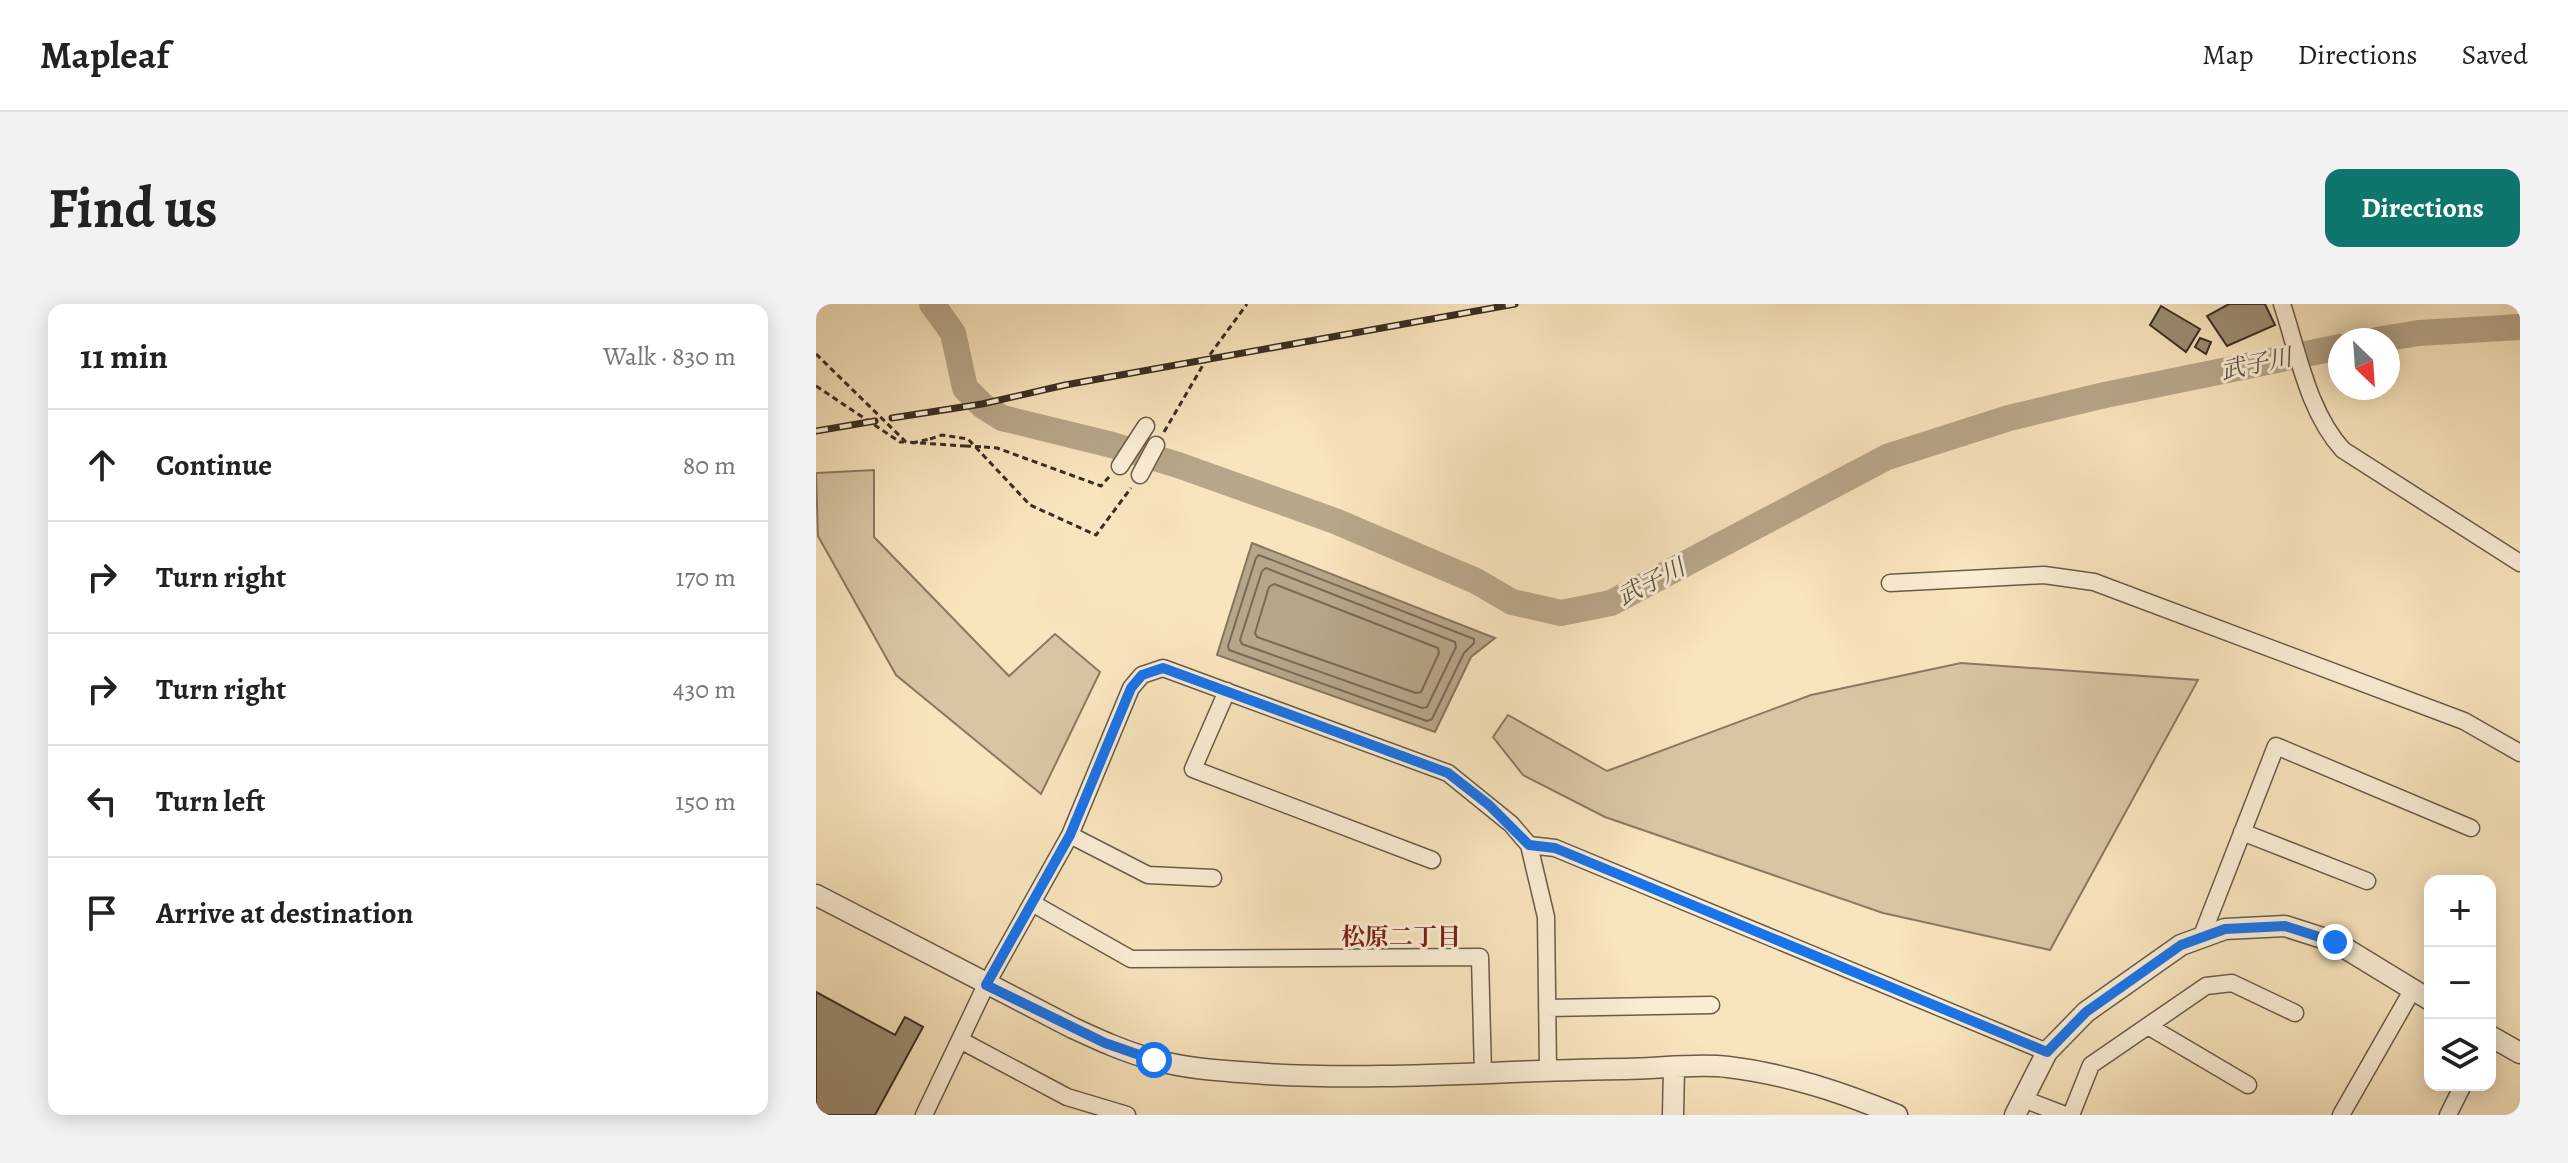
<!DOCTYPE html>
<html lang="en">
<head>
<meta charset="utf-8">
<style>
	:root { --surface:#fff; --page:#f2f2f2; --text:#222; --muted:#767676; --line:#e0e0e0; --accent:#0f766e }
	body { margin:0; font-family:Alegreya,"Noto Serif JP",serif; background:var(--page); color:var(--text) }
	.controls { position:absolute; right:24px; bottom:24px; display:grid; overflow:hidden; border-radius:16px; box-shadow:0 4px 20px #0003 }
	.controls button { width:72px; height:72px; display:grid; place-items:center; padding:0; border:0; border-bottom:2px solid var(--line); background:var(--surface); color:var(--text); font:40px sans-serif }
	.compass { position:absolute; left:1512px; top:24px; width:72px; height:72px; border-radius:50%; background:var(--surface); box-shadow:0 4px 20px #0003; rotate:155deg }
	.stop { position:absolute; width:24px; height:24px; margin:-18px; border:6px solid #1a73e8; border-radius:50%; background:#fff }
	.stop.end { background:#1a73e8; border-color:#fff; box-shadow:0 2px 8px #0008 }
	.list { margin:0; padding:0; list-style:none }
	h2 { display:flex; justify-content:space-between; align-items:center; height:104px; margin:0; padding:0 32px; font-size:34px }
	h2 small { font-size:26px; font-weight:400; color:var(--muted) }
	.list li { display:grid; grid-template-columns:52px 1fr auto; gap:24px; align-items:center; box-sizing:border-box; height:112px; padding:0 32px; border-top:2px solid var(--line) }
	.list b { display:block; font-size:30px; white-space:nowrap }
	.list em { font-size:26px; font-style:normal; color:var(--muted) }
	.icon { flex:none; width:44px; height:44px; fill:none; stroke:currentColor; stroke-width:2; stroke-linecap:round; stroke-linejoin:round }
	.map { position:relative; flex:none; width:1704px; height:811px; overflow:hidden; border-radius:16px }
	header { display:flex; align-items:center; gap:48px; box-sizing:border-box; height:112px; padding:0 40px; background:var(--surface); border-bottom:2px solid var(--line) }
	header strong { font-size:38px }
	nav { display:flex; gap:44px; margin-inline-start:auto; font-size:28px }
	.intro { display:flex; align-items:center; justify-content:space-between; box-sizing:border-box; height:192px; padding:0 48px }
	h1 { margin:0; font-size:56px }
	.button { padding:20px 36px; border-radius:16px; background:var(--accent); color:#fff; font-size:28px; font-weight:700 }
	main { display:flex; gap:48px; padding:0 48px }
	aside { flex:1; background:var(--surface); border-radius:16px; box-shadow:0 4px 20px #0003 }
	.map>svg:first-child { display:block }
	.green { fill:#d8c5a3; stroke:#887a63; stroke-width:2 }
	.water { fill:#b7a689; stroke:#857660; stroke-width:2 }
	.lines { fill:none; stroke-linecap:round; stroke-linejoin:round }
	.shore { stroke:#786a56; stroke-width:2 }
	.river { stroke:#b7a689; stroke-width:26 }
	.building { fill:#9c8d73; stroke:#392e23; stroke-width:2 }
	.minor-casing { stroke:#695c4a; stroke-width:19 }
	.tertiary-casing { stroke:#695c4a; stroke-width:23 }
	.path { stroke:#392e23; stroke-width:3; stroke-dasharray:6 4; stroke-linecap:butt }
	.minor { stroke:#faedd4; stroke-width:16 }
	.tertiary { stroke:#faedd4; stroke-width:20 }
	.rail-casing { stroke:#392e23; stroke-width:7 }
	.rail { stroke:#faedd4; stroke-width:4; stroke-dasharray:12; stroke-linecap:butt }
	.path-bridge { stroke:#392e23; stroke-width:3; stroke-dasharray:6 4; stroke-linecap:butt }
	.route { stroke:#1a73e8; stroke-width:10 }
	.labels { text-anchor:middle; stroke-width:6; stroke-linejoin:round; paint-order:stroke }
	.water-label { font-size:24px; font-style:italic; fill:#5f5242; stroke:#faedd4 }
	.neighbourhood-label { font-size:24px; font-weight:bold; fill:#7a1f14; stroke:#faedd4 }
</style>
</head>
<body>
<header>
<strong>Mapleaf</strong>
<nav><a>Map</a><a>Directions</a><a>Saved</a></nav>
</header>
<div class="intro"><h1>Find us</h1><a class="button">Directions</a></div>
<main>
<aside>
<h2>11 min<small>Walk · 830 m</small></h2>
<ul class="list">
<li><svg class="icon" aria-label="ahead" viewBox="0 0 24 24"><path d="M12 20V5M6 11l6-6 6 6"/></svg><div><b>Continue</b></div><em>80 m</em></li>
<li><svg class="icon" aria-label="right" viewBox="0 0 24 24"><path d="M7 20v-9h11M14 6l5 5-5 5"/></svg><div><b>Turn right</b></div><em>170 m</em></li>
<li><svg class="icon" aria-label="right" viewBox="0 0 24 24"><path d="M7 20v-9h11M14 6l5 5-5 5"/></svg><div><b>Turn right</b></div><em>430 m</em></li>
<li><svg class="icon" aria-label="left" viewBox="0 0 24 24"><path d="M17 20v-9H6M10 6l-5 5 5 5"/></svg><div><b>Turn left</b></div><em>150 m</em></li>
<li><svg class="icon" aria-label="arrive" viewBox="0 0 24 24"><path d="M6 21V4h12l-3 4 3 4H6"/></svg><div><b>Arrive at destination</b></div></li>
</ul>
</aside>
<div class="map">
<svg width="1704" height="811" viewBox="0 0 1704 811">
	<rect width="100%" height="100%" fill="#f8e4bd"/>
	<filter id="stains"><feTurbulence type="fractalNoise" baseFrequency=".0025" numOctaves="4"/><feColorMatrix values="0 0 0 0 .2 0 0 0 0 .09 0 0 0 0 .02 0 0 0 .5 -.17"/></filter>
	<radialGradient id="worn" r=".72"><stop offset=".6" stop-color="#630" stop-opacity="0"/><stop offset="1" stop-color="#630" stop-opacity=".3"/></radialGradient>
	<!-- green -->
	<path class="green" d="M58,166V233L193,372L239,330L284,368L225,490L80,371L2,232L0,169Z
		M1145,359L1382,376L1234,646L1067,609L789,513L707,471L677,433L692,411L791,467L995,391Z"/>
	<!-- water -->
	<path class="water" d="M436,239L679,334L655,353L619,428L401,351Z"/>
	<g class="lines">
		<!-- shore -->
		<path class="shore" d="M443,251L658,335V339L648,349L616,415L611,417L413,346L412,342L440,254Z
			M450,264L639,338L640,343L611,403L606,404L426,340L424,336L446,267Z
			M458,280L622,344L623,349L605,388L600,389L441,333L439,329L453,283Z"/>
		<!-- river -->
		<path class="river" d="M116,0L137,29L149,84L167,102L186,114L296,141L362,161L519,217L660,277L696,298L745,309L795,299L1071,153L1193,114L1289,91L1524,43
			M1560,36L1603,29L1704,23"/>
	</g>
	<!-- building -->
	<path class="building" d="M1413,0H1449L1459,21L1411,42L1391,12Z
		M1345,2L1384,25L1370,48L1334,21Z
		M1384,34L1395,38L1390,50L1379,43Z
		M0,688L79,731L89,713L107,723L59,811H6L0,808Z"/>
	<g class="lines">
		<defs>
			<path id="minor" d="M1466,0C1482,48 1492,108 1527,146L1704,259
				M304,162L330,122
				M324,171L340,141
				M1074,279L1228,271L1278,278L1648,417L1704,449
				M411,387L377,465L616,556
				M1426,528L1551,577
				M254,531L332,571L397,574
				M713,541L739,544L1231,748
				M216,599L315,655L664,653L667,770
				M1385,634L1460,442L1655,524
				M731,704L895,701
				M1332,722L1432,781
				M144,736L251,793L311,811
				M1207,795L1249,811
				M108,811L170,681L254,531L315,384L326,371L347,364L632,469L695,520L713,541L730,613L732,765
				M1255,811L1275,761L1390,682L1416,679L1479,709
				M1525,811L1597,685
				M1632,811L1647,781"/>
			<path id="tertiary" d="M0,591L257,724C283,736 309,748 336,755C373,766 413,767 451,770C570,777 689,766 809,765C842,765 879,759 912,763C971,770 1025,788 1081,811
				M1674,732L1704,749
				M857,811L858,764
				M1199,811L1231,748L1270,708L1365,641L1409,625L1469,622L1519,638L1614,696"/>
		</defs>
		<!-- minor casing -->
		<use href="#minor" class="minor-casing"/>
		<!-- tertiary casing -->
		<use href="#tertiary" class="tertiary-casing"/>
		<!-- path -->
		<path class="path" d="M0,50L90,138L149,142
			M0,82L84,138H88
			M348,128L390,56L431,0
			M114,135L126,131L152,135L214,201L280,231L315,184
			M168,143L181,144L285,182L293,173"/>
		<!-- minor -->
		<use href="#minor" class="minor"/>
		<!-- tertiary -->
		<use href="#tertiary" class="tertiary"/>
		<defs>
			<path id="rail" d="M76,114L166,100L249,81L699,0
				M0,127L59,117"/>
		</defs>
		<!-- rail casing -->
		<use href="#rail" class="rail-casing"/>
		<!-- rail -->
		<use href="#rail" class="rail"/>
		<!-- path-bridge -->
		<path class="path-bridge" d="M96,139L114,135
			M149,142L168,143"/>
	</g>
	<g class="lines">
		<!-- route -->
		<path class="route" d="M338,756L289,739L170,681L254,531L315,384L326,371L347,364L632,469L673,501L713,541L739,544L1231,748L1270,708L1365,641L1409,625L1469,622L1519,638"/>
	</g>
	<g class="labels">
		<!-- water labels -->
		<g class="water-label">
			<text transform="translate(1440 60) rotate(-12)" y="8">武子川</text>
			<text transform="translate(835 278) rotate(-27)" y="8">武子川</text>
		</g>
		<!-- neighbourhood labels -->
		<g class="neighbourhood-label">
			<text x="585" y="641">松原二丁目</text>
		</g>
	</g>
	<rect width="100%" height="100%" filter="url(#stains)"/>
	<rect width="100%" height="100%" fill="url(#worn)"/>
</svg>
<div class="controls">
<button>+</button>
<button>−</button>
<button><svg class="icon" aria-label="layers" viewBox="0 0 24 24"><path d="M12 4l9 5-9 5-9-5zM3 14l9 5 9-5"/></svg></button>
</div>
<svg class="compass" viewBox="-18 -18 36 36"><path d="M0-13l5 13h-10z" fill="#e53935"/><path d="M0 13l5-13h-10z" fill="#767676"/></svg>
<div class="stop" style="left:338px;top:756px"></div>
<div class="stop end" style="left:1519px;top:638px"></div>
</div>
</main>
</body>
</html>
